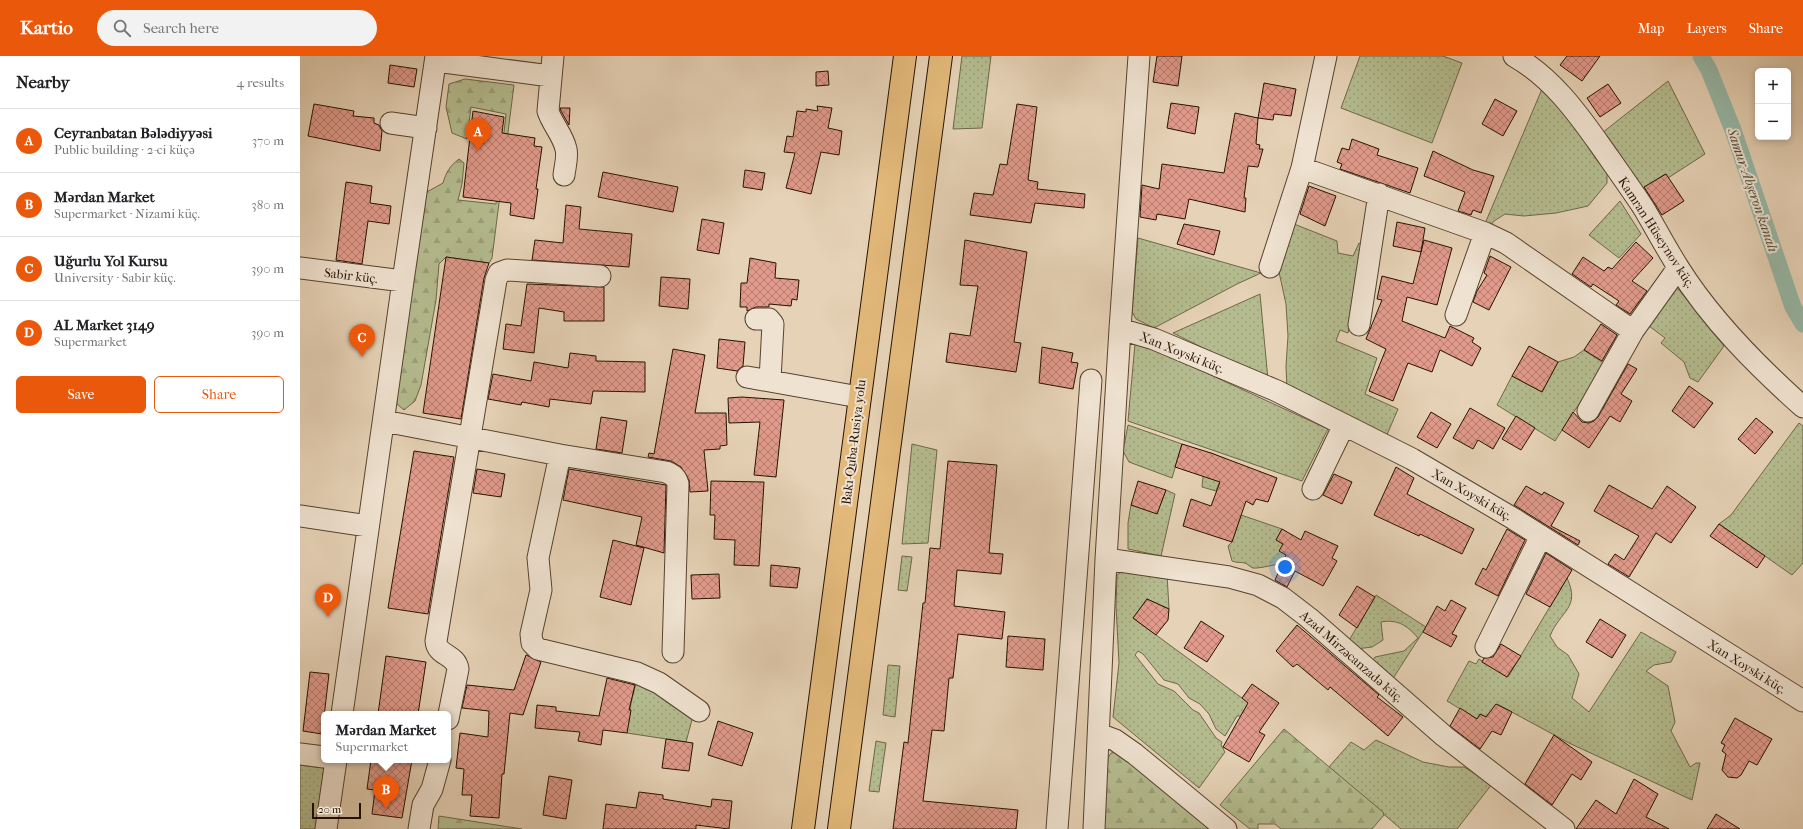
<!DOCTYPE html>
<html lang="en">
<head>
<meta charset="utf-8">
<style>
	:root { --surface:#fff; --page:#f2f2f2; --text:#202124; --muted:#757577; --line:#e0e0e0; --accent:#ea580c }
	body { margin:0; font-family:"IM FELL French Canon",serif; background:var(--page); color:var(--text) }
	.controls { position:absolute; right:12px; top:12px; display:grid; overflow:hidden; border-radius:6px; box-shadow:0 2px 6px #0003 }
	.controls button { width:36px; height:36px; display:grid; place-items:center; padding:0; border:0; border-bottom:1px solid var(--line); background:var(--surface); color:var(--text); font:20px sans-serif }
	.scale { position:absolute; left:12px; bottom:10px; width:49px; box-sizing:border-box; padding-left:4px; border:2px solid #271200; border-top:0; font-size:11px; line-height:14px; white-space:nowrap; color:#271200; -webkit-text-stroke:3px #efe2d0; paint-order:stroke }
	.you { position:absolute; left:985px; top:511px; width:14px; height:14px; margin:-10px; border:3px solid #fff; border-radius:50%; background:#1a73e8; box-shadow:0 0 0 6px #1a73e833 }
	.badge { display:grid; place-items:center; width:26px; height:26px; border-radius:50%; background:var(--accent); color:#fff; font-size:13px; font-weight:700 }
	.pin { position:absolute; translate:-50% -33px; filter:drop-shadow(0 1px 2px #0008) }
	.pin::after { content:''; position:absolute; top:21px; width:14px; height:12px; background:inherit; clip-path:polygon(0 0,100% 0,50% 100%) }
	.popup { position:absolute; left:21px; top:655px; width:130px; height:52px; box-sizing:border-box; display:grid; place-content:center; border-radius:6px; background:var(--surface); filter:drop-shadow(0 1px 3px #0005); font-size:13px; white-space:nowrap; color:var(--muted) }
	.popup b { font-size:15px; color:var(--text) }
	.popup::after { content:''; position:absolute; left:50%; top:100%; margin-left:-8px; border:8px solid transparent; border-top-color:var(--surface) }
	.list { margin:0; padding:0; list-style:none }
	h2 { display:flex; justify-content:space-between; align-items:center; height:52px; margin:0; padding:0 16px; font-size:17px }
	h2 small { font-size:13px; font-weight:400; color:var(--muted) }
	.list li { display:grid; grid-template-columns:26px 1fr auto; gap:12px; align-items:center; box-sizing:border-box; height:64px; padding:0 16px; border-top:1px solid var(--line) }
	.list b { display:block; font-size:15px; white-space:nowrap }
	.list p { margin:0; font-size:13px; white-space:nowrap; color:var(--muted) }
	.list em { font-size:13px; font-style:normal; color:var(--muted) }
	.actions { display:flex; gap:8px; padding:12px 16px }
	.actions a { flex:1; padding:9px 0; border:1px solid var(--accent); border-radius:6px; text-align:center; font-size:14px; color:var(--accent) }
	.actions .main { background:var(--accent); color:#fff }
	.icon { flex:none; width:22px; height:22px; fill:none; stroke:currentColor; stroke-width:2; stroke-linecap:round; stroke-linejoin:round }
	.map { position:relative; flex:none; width:1503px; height:773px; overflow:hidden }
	header { display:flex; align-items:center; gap:24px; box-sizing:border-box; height:56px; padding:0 20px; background:var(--accent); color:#fff }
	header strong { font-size:19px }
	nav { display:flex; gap:22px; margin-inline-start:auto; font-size:14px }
	.search { width:280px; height:36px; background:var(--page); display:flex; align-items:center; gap:10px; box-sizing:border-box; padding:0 14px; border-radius:22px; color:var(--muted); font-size:15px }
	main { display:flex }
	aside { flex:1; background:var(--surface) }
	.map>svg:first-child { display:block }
	.grass { fill:url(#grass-dots); stroke:#6e6748 }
	.forest { fill:url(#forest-firs); stroke:#6e6748 }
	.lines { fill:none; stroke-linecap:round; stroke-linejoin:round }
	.canal { stroke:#97b8a8; stroke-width:17 }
	.building { fill:url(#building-cross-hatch); stroke:#271200 }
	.minor-casing { stroke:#57422e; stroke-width:23 }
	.highway-casing { stroke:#271200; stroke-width:24 }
	.minor { stroke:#efe2d0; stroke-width:21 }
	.highway { stroke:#e3b97b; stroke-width:22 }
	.labels { text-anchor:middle; stroke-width:4; stroke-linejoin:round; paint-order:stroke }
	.street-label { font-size:13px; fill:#271200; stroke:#efe2d0 }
	.water-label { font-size:14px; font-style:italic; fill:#4e4c3b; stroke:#efe2d0 }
</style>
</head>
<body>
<header>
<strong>Kartio</strong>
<div class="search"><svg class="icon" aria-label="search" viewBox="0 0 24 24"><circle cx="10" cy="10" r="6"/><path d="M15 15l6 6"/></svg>Search here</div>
<nav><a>Map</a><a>Layers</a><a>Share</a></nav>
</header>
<main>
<aside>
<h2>Nearby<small>4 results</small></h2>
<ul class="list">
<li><span class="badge">A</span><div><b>Ceyranbatan Bələdiyyəsi</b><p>Public building · 2-ci küçə</p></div><em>370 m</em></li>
<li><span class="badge">B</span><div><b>Mərdan Market</b><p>Supermarket · Nizami küç.</p></div><em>380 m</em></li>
<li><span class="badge">C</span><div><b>Uğurlu Yol Kursu</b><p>University · Sabir küç.</p></div><em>390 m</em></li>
<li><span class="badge">D</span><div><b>AL Market 3149</b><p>Supermarket</p></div><em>390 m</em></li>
</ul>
<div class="actions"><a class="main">Save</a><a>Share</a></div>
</aside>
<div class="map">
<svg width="1503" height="773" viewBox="0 0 1503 773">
	<defs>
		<pattern id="grass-dots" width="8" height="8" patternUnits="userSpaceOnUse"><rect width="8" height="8" fill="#b4bc8f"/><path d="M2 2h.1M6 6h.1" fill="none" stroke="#9ba17a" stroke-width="1.8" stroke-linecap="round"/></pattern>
		<pattern id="forest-firs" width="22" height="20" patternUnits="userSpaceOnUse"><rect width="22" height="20" fill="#b4bc8f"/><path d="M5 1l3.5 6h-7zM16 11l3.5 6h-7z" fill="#9ba17a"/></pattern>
		<pattern id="building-cross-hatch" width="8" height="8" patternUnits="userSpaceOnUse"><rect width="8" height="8" fill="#e19a8b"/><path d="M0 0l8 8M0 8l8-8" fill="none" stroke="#b67c6f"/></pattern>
	</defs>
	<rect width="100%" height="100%" fill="#e6d2b6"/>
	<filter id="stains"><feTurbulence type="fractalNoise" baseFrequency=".005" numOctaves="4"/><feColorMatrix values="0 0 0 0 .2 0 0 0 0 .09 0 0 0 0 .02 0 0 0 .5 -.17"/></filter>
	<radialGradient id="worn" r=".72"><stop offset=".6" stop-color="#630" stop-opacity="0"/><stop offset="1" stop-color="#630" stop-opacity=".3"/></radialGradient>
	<!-- grass -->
	<path class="grass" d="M662,0H691L682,72L653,73Z
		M1060,0H1143L1162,7L1132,87L1041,52Z
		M1368,25L1405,98L1368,122L1365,118L1342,133L1302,77Z
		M1242,33L1279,74L1307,117V127L1288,150L1256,157L1224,160L1205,158L1194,165L1189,172L1184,170Z
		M1320,145L1341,178L1319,202L1289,179Z
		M994,168L1037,185L1038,197L1053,200L1059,187L1066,191L1048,277L1040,274L1036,285L1077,302L1065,338L1098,353L1086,381L987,332L986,310L988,280L986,248L979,216Z
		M838,182L961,217L937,228L854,272L836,263L832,256Z
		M1376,230L1424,290L1398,326L1390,322L1384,306L1361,287L1365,282L1349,270Z
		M960,238L968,324L873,277Z
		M839,286L1028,373L1002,425L828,365L835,288Z
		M1284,294L1305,308L1255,385L1197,349L1212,320L1242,336L1258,306L1274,301Z
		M1499,367L1503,370V507L1492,519L1419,468L1431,459Z
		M828,369L882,388L872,422L829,406L823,395Z
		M612,388L637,394L628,487L602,488Z
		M911,397L928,404L916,435L902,431L903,421Z
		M866,434L875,438L861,500L828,493V467L831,449L857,457Z
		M941,459L982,473L976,484L983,488L992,502L990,505C984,507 958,513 953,512C950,511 948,508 945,507C940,506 937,507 932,505L928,490L932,486Z
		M602,500L612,501L607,535L598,534Z
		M826,513L867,518L869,553L847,543L833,562L950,648L941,660H937L925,680L916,673L909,658L900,648L889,642L878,628L864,624L843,598L838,595L835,599L858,628L874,635L893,654L899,657L916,682L922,686L921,689L925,696L899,732L813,661L819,607L816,550L817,519Z
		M1267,522C1281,552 1260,555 1250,580L1257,591L1268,599L1279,618L1272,642L1289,656L1341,576L1376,596L1371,606L1354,609L1346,615L1368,630L1375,666L1371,675L1390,711L1396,707H1400L1392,744L1269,687L1197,648L1186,661L1181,658L1177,663L1147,645L1169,605L1176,608L1179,603L1208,621Z
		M1076,539L1126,571L1092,624L1072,606L1075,601L1104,595L1118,582C1107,569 1097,563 1081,566L1083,584L1072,591L1056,593L1048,586Z
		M588,609L600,610L595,661L583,659Z
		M336,627L352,631L393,660L386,686L327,677L331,647Z
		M1076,684L1123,706L1149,711H1164L1192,728L1157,773H1101L1029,711L1051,686L1064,694Z
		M576,685L586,687L579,736L569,735Z
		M0,709L24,712L16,773H0Z"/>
	<!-- forest -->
	<path class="forest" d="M165,23L214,29L192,202L189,207L146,201L139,208L136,244L121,329L115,345L104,354L97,348L95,329L125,137L143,127C146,116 150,110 159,103L164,107L162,128L158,144L196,148L206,58L171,51L167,83L152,77L146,51L149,28Z
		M984,673L1083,756L1084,759L1072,773H981L975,768H958V773H950L920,749Z
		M818,696L911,773H803L808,702L811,697Z
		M139,760L222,773H138Z"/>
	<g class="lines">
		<!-- canal -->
		<path class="canal" d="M1401,0L1409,14L1433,74L1493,251L1503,268"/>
	</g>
	<!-- building -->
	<path class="building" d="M857,0H882L878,30L853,26Z
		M1267,0H1300L1282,25L1260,9Z
		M90,9L117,13L114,31L88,27Z
		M528,15L529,29L516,30V16Z
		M964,27L996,33L991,60L974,58L973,64L958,62Z
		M1308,28L1321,47L1300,61L1287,42Z
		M1195,43L1217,55L1203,80L1182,68Z
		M871,47L899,51L895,78L867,72Z
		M14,48L54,55L53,60L74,62V67L79,69L82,75L80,95L8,80Z
		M717,48L737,51L728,124L738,126L737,133L785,138L784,152L735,147L731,167L670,159L674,137L693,139L700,108L707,109Z
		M517,50L532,52L528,72L542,75L539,99L521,96L511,138L486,132L495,97L484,96L487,80L493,81L497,55L506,56V53L518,55Z
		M260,52H270L269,69L261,55Z
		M173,55L204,61L202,77L235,82L234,90L242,91L236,133H238L234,163L210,159L211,147L163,141Z
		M935,57L958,62L956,88L960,89L959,93H963L958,111L948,110L944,142H946L945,156L889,143L885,163L857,158L856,164L840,161L842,129L859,133L862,108L924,117Z
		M1052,83L1079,93L1077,99L1118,112L1110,137L1040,113L1042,108L1037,106L1042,92L1049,94Z
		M1133,95L1173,114L1194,120L1181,157L1173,154L1171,159L1158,155L1165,136L1124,120Z
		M445,114L465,117L462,134L443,131Z
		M303,116L378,131L373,156L298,141Z
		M1366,118L1384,145L1362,159L1344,131Z
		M46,126L72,130L70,147L91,150L89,168L68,165L62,208L36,204Z
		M1009,130L1036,140L1025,170L1000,158Z
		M266,149L281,151L279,173L332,178L329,211L232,204L235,184L263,187Z
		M402,163L424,167L419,198L397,194Z
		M1097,166L1125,172L1121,196L1093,190Z
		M884,168L920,175L914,199L877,188Z
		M665,184L727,196L714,286L721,287L716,316L646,306L650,277L670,280L678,230L660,229Z
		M1124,184L1152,192L1146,214L1137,249L1107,241L1102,265L1145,282L1150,270L1174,282L1172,286L1181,292L1172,310L1140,294L1132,316L1108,307L1093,345L1069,335L1086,293L1066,283L1082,244L1077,243L1082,220L1113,228Z
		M1336,186L1353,202L1332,225L1347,235L1330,258L1316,249L1319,245L1293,228L1291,231L1272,218L1283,201L1304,215L1308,211L1312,213Z
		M1190,200L1211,211L1189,254L1173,246L1177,235L1187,219L1184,217Z
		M146,201L189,207L184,222L161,363L123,357Z
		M450,202L476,207L475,222L499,224L497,244L492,243L491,250L469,248V251H456L447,255V251H440L441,227H447Z
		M361,221L390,223L388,253L359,250Z
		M227,228L304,231V265H264V256L239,252L234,297L203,293L206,268L221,270Z
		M1301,268L1317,279L1302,305L1284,294Z
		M419,283L445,286L443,310L437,315L417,312Z
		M1229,290L1258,306L1242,336L1212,320Z
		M742,291L773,297L771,306L778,307L773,333L739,327Z
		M373,293L405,299L395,357H426L427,389L420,390V393L404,394L408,435L390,436L389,424L381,411L371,405L348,401L349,397L354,398Z
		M270,297L296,300V305L345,306V336L293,335L291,348L250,343L249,351L222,346L221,349L188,343L193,318L231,325L234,306L268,312Z
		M1328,308L1337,313L1321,338L1332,345L1320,366L1310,360L1289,392L1262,374L1273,356L1282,366L1289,367L1294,365L1298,361Z
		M1389,330L1413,347L1394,372L1372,355Z
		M442,341L484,344L476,421L454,419L460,366L429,367L428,342Z
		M1170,352L1205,372L1193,393L1178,384L1173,393L1153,382Z
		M1131,356L1151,368L1137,392L1117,381Z
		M1216,360L1235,372L1221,394L1202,383Z
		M301,361L327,365L322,397L296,393Z
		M1456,362L1473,376L1455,398L1438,383Z
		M882,388L911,397L977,422L968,446L956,443L953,449L946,445L932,486L883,470L891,443L911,450L920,426L875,411Z
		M114,395L154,401L128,558L88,552Z
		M648,405L697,409L689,497L703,498L701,518L657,514L654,550L705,556L702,583L658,578L653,622H649L644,675L632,674L623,745L718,754L716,773H593L604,686L608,687L623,547H625L630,492L640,493Z
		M1096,411L1114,422L1107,438L1174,473L1162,498L1120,478L1119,480L1074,459Z
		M177,413L205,418L201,441L173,437Z
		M269,413L366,429L364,497L336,489L342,461L263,444Z
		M1034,418L1052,426L1042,448L1023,439Z
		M411,425L464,426L459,510L434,509L435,484L414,483L415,459H410Z
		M838,425L866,434L857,458L831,449Z
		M1309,429L1352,453L1367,430L1396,451L1371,487L1356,477L1329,521L1308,508L1315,498L1324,504L1339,480L1294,455Z
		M1226,430L1242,439L1244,436L1264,447L1251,470L1280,485L1278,489L1214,449Z
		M1419,468L1465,500L1457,512L1410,480Z
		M982,473L1001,484L1005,475L1038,490L1032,502L1037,505L1023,530L995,515L987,531L975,524L986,499L979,495L983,488L976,484Z
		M1207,473L1225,484L1198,540L1175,528L1183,512L1186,514Z
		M313,484L344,492L331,549L300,541Z
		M1246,497L1272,514L1250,551L1226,538Z
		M471,509L500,512L497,532L470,530Z
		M419,518L420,542L392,543L391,519Z
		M1057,530L1075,541L1057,572L1039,559Z
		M847,543L869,553L868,564L856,579L833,562Z
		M1151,544L1166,552L1152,578L1157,580L1151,591L1123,576L1137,550L1145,555Z
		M1300,563L1326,579L1312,602L1286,586Z
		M901,565L924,580L907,606L884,592Z
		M997,569L1079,639L1077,641L1103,661L1088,680L1030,631L1028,634L997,608L993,611L976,595Z
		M708,580L745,583L743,614L706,611Z
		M1201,588L1221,600L1207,621L1182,606L1184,602L1193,601Z
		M226,599L241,606L223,659L210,657L204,718H202L199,762L170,760L172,739H162L164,713L156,712L160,677L188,681L189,655L162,652L167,629L214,634Z
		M86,600L126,606L118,658H78Z
		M10,616L29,618L22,678L3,675Z
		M307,622L335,629L329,654H331L327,677L303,674L301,689L278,685L280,676L235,672L237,649L256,651V655L299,660Z
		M952,628L979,647L959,676L965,679L949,706L923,691L948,647L942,642Z
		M1196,648L1212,656L1201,679L1192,675L1180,693L1150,670L1160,652L1177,663L1180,658L1186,661Z
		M1435,662L1472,683L1457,709L1449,705L1441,719L1437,722L1428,721L1422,714L1426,698L1422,695L1425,689L1421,687Z
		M418,665L453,677L442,710L408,699Z
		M1254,679L1292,706L1281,724L1272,718L1252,749L1225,728Z
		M366,683L393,687L389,715L362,712Z
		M71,704H112L102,762L72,758L75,734L67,733Z
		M249,720L272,724L266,763L243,759Z
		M1334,723L1358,738L1346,761L1369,773H1276L1296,744L1316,758Z
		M339,736L363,739V743L411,751L412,743L432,745L429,773L396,769V773H303L306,748L336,752Z
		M1416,758L1440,773H1407Z"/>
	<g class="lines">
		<defs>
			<path id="minor" d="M253,0L248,55C252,68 263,79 266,93C268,101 265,110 264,119
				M1214,0C1251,21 1276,55 1300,89C1314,109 1329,130 1343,151C1355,171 1366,192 1378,211C1411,264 1457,310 1503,351
				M136,5L250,20
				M91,67L126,72
				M1002,112L1185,177L1206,187L1333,275
				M970,211L1002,112L1026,0
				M0,212L103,225
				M1156,259L1185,177
				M456,263H469L473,268L470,324
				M1059,269L1079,138
				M820,273L854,283L977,335L1112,403L1214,463L1503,645
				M447,321L559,341
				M1288,355L1333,275L1378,212
				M84,365L260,399L366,416C373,419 376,421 378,428L373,596
				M260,399L238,502L241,534L231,578L232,587L238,593L337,617L359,627L399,655
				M1013,433L1044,369
				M0,460L68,470
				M806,503L929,521L958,529L983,542L1009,562L1144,680L1264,773
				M1186,591L1241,480
				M42,658L103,225L136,0
				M148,663L158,613C156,598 137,600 136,585L196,224L199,217L207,214L300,220
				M799,678L815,684L835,698L926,773
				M0,698L24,701
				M26,773L36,704
				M119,773L123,749L132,733L140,704
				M757,773L791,324
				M794,773L806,503L820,273L839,0"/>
			<path id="highway" d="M503,773L605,0
				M539,773L641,0"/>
		</defs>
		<!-- minor casing -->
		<use href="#minor" class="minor-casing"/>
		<!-- highway casing -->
		<use href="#highway" class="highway-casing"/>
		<!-- minor -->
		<use href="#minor" class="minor"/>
		<!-- highway -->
		<use href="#highway" class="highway"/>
	</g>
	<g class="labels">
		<!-- street labels -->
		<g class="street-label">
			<text transform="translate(1357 176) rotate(57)" y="5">Kamran Hüseynov küç.</text>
			<text transform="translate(51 219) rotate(7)" y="5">Sabir küç.</text>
			<text transform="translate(882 296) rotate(22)" y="5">Xan Xoyski küç.</text>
			<text transform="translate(553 386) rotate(-83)" y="5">Bakı-Quba-Rusiya yolu</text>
			<text transform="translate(1172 438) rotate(30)" y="5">Xan Xoyski küç.</text>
			<text transform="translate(1052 600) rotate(41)" y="5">Azad Mirzəcanzadə küç.</text>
			<text transform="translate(1447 610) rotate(32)" y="5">Xan Xoyski küç.</text>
		</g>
		<!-- water labels -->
		<g class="water-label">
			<text transform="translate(1453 134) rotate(71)" y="5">Samur-Abşeron kanalı</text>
		</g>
	</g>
	<rect width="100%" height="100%" filter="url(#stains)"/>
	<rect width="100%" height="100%" fill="url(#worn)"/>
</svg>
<div class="controls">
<button>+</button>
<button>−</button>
</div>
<div class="scale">20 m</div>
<div class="you"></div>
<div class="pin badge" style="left:178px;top:95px">A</div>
<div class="pin badge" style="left:86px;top:753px">B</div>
<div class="popup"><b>Mərdan Market</b>Supermarket</div>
<div class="pin badge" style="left:62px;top:301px">C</div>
<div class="pin badge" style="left:28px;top:561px">D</div>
</div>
</main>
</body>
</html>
